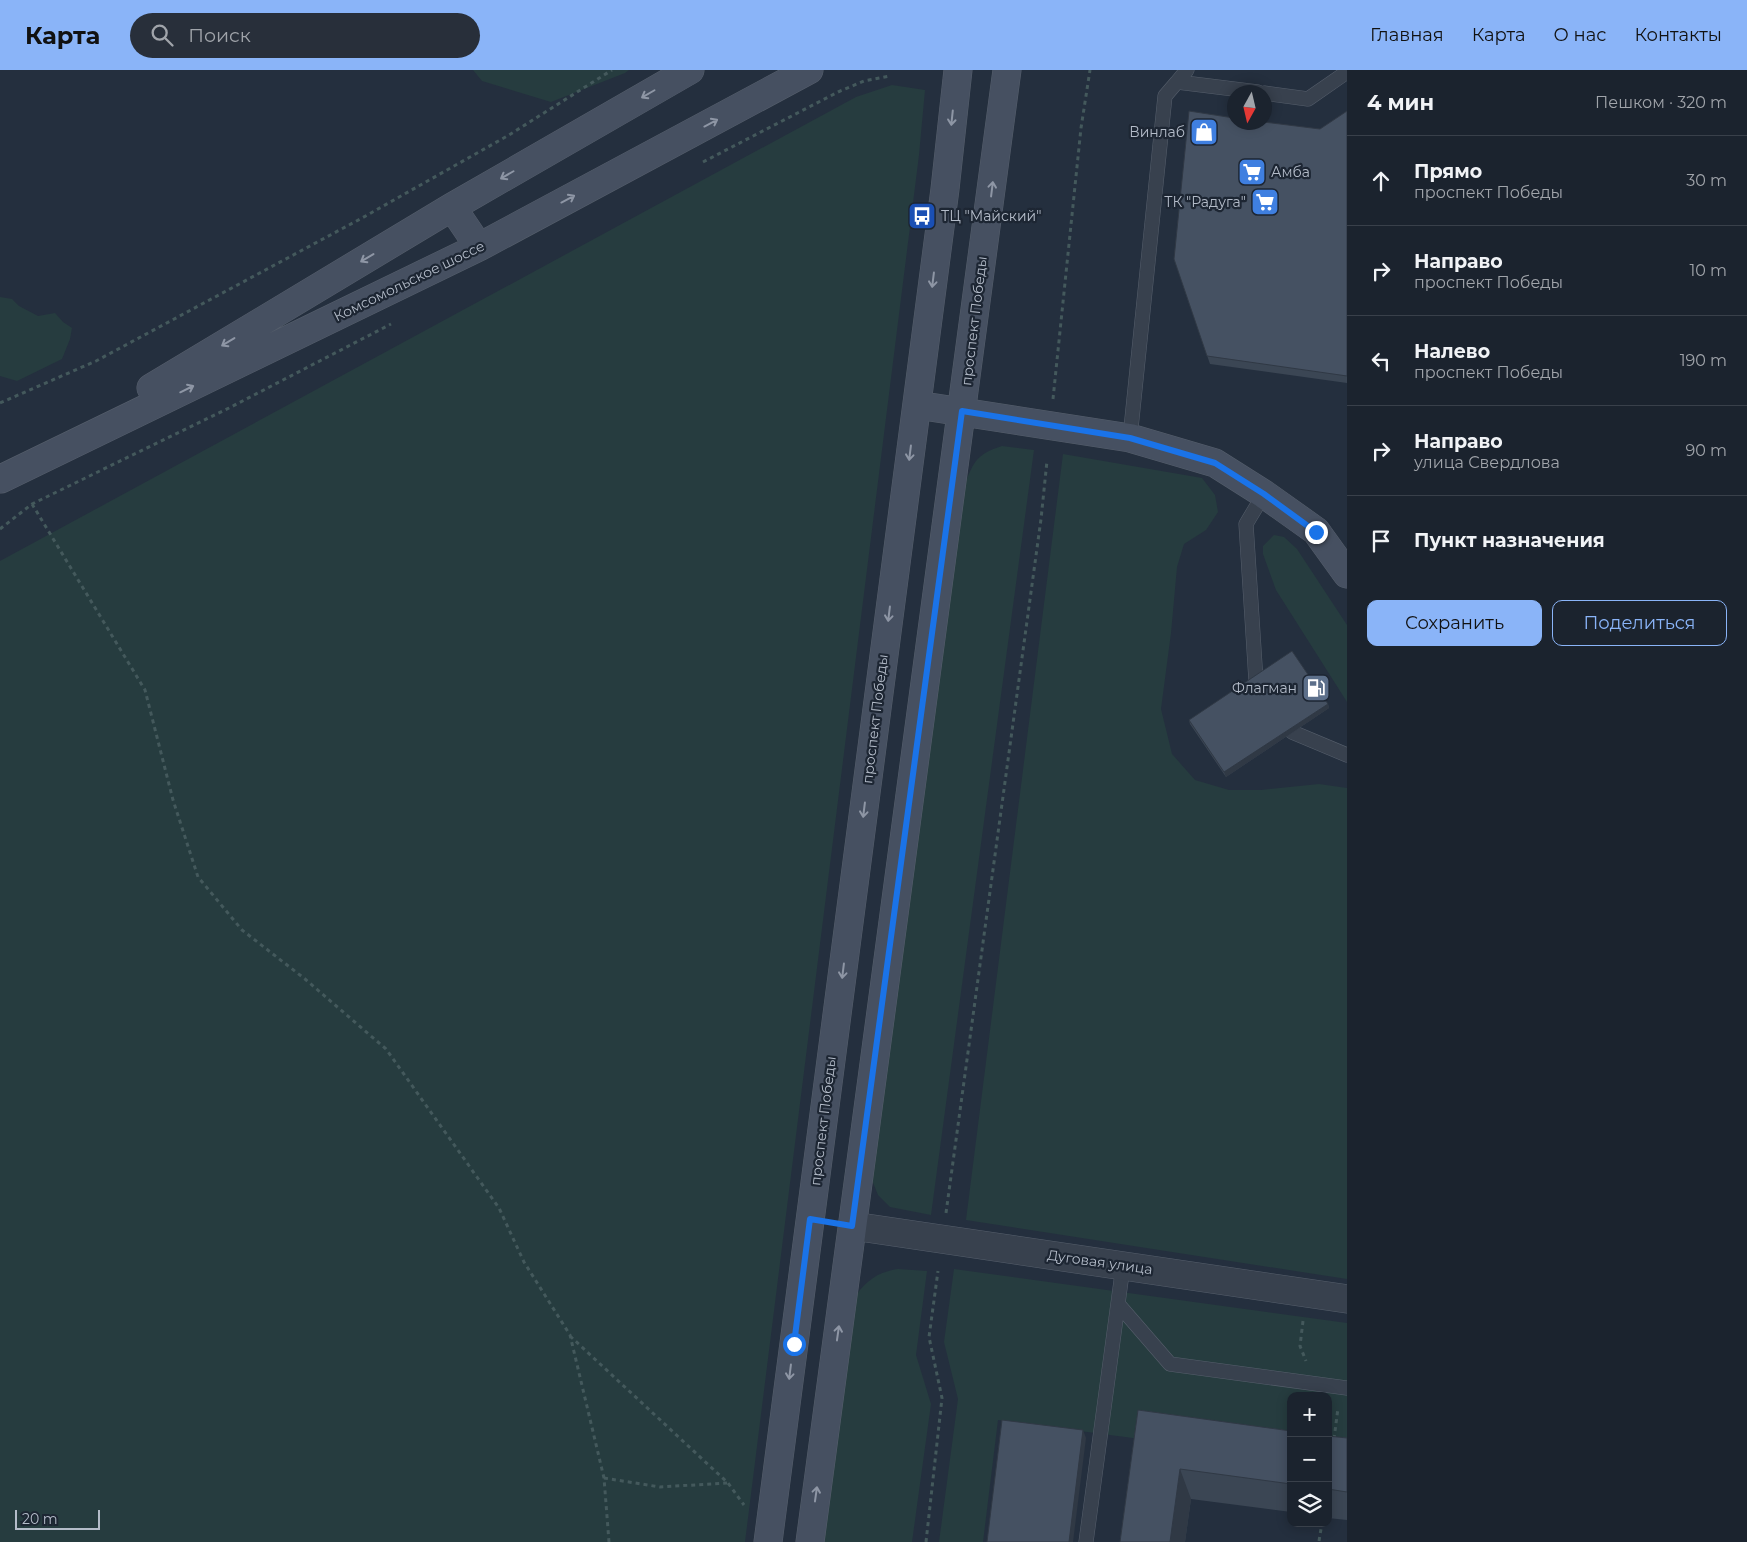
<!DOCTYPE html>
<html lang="ru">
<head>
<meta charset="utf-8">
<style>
	:root { --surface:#1b232e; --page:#282f3a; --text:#f1f3f6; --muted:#a0a4aa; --line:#39404a; --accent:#8ab4f8 }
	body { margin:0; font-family:Montserrat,sans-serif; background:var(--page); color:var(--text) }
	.controls { position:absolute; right:15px; bottom:15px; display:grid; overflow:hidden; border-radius:10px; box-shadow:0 2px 12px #0003 }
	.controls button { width:45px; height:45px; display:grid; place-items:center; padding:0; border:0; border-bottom:1px solid var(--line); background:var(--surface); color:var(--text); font:25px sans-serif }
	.compass { position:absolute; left:1227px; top:15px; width:45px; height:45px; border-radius:50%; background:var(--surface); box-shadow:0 2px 12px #0003; rotate:188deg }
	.scale { position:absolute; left:15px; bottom:12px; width:85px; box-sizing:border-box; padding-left:5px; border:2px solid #b4bcc9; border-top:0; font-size:14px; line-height:18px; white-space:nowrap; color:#b4bcc9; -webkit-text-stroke:4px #1d2633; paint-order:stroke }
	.stop { position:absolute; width:15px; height:15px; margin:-11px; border:4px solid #1a73e8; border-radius:50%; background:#fff }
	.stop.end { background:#1a73e8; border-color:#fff; box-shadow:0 1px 5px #0008 }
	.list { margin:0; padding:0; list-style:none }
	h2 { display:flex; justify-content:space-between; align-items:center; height:65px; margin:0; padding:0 20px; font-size:21px }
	h2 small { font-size:16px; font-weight:400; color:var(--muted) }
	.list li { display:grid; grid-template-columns:32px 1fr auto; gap:15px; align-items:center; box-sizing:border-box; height:90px; padding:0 20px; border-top:1px solid var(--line) }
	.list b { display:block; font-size:19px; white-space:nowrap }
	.list p { margin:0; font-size:16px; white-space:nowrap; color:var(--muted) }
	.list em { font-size:16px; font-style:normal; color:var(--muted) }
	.actions { display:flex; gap:10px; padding:15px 20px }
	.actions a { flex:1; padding:11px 0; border:1px solid var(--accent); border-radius:10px; text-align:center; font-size:18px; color:var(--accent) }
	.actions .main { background:var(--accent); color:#111 }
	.icon { flex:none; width:28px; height:28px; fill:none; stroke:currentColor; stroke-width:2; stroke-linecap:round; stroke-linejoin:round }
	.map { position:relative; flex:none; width:1347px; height:1472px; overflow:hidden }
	header { display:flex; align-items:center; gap:30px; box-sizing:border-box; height:70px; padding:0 25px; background:var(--accent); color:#111 }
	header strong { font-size:24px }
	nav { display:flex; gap:28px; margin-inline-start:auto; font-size:18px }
	.search { width:350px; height:45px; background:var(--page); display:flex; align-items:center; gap:12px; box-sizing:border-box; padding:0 18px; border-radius:28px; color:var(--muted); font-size:19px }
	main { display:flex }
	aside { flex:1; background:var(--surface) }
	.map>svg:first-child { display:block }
	.green { fill:#263c3f }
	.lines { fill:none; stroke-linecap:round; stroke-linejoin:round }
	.lane-casing { stroke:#565f6c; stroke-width:15 }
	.street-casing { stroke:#565f6c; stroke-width:29 }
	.secondary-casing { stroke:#565f6c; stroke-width:29 }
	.path { stroke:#44595c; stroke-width:3; stroke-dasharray:4 4; stroke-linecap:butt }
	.lane { stroke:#38414e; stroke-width:14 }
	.street { stroke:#38414e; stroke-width:28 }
	.secondary { stroke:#465061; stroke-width:28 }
	.wall { fill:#3b4654 }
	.shaded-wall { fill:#303945 }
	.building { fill:#455162; stroke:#303945 }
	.oneway { stroke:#8e96a5 }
	.route { stroke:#1a73e8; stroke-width:6 }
	.labels { text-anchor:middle; stroke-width:4.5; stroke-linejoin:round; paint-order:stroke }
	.poi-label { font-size:14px; fill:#b4bcc9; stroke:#1d2633; text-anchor:end }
	.street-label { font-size:14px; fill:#b4bcc9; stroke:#1d2633 }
</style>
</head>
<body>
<header>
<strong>Карта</strong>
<div class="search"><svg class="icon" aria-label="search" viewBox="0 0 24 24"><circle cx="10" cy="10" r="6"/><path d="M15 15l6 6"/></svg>Поиск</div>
<nav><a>Главная</a><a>Карта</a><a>О нас</a><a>Контакты</a></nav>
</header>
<main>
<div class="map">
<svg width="1347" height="1472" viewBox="0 0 1347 1472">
	<rect width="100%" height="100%" fill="#242f3e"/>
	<!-- green -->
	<path class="green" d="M473,0H629L625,3L551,32L482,11Z
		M892,15L925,20L919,85L745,1472H0V491L856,27Z
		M0,227L12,229L19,236L38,246L55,243L63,252L72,258L70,269L62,289L17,311L0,306Z
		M1002,376L1034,380L931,1145L890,1137L878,1125L870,1105L963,418C974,393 974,385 1002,376Z
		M1063,384L1202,408L1215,425L1218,442L1206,460L1184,474L1177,497L1171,563L1161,639L1172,684L1195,710L1229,720H1261L1319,714L1347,718V1209L966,1150Z
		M1274,465L1284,467L1297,479L1347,555V632L1276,520L1263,484V476Z
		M898,1199L927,1201L916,1285L931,1334L912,1472H824L856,1225C868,1209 879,1202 898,1199Z
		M954,1199L1347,1253V1397L1328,1394V1326H1291V1389L998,1350L983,1472H939L958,1329L944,1272Z"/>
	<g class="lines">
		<defs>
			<path id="lane" d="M1177,12L1187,0
				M1264,23L1308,29L1347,2
				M1130,368L1165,26L1177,12L1258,22
				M1256,611L1246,454L1264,424
				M1292,662L1347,685
				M1118,1234L1170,1294L1347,1318
				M1086,1472L1123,1196"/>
			<path id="street" d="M853,1156L1347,1229"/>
			<path id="secondary" d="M452,137L479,177
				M151,318L452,137L690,0
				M917,335L1130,368L1215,393L1264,424L1316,461L1347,504
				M1,409L479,177L809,0
				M768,1472L945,119L958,0
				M810,1472L1007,0"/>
		</defs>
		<!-- lane casing -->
		<use href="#lane" class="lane-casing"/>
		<!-- street casing -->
		<use href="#street" class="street-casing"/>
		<!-- secondary casing -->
		<use href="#secondary" class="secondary-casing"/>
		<!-- path -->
		<path class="path" d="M703,92L838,22L864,11L890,6
			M1053,329L1081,58L1090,0
			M0,333L96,291L362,148L509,65L612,0
			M32,434L145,620L173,730L198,807L242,860L305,909L386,979L499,1138L524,1192L570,1265L604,1408L609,1472
			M0,459L32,434L229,338L391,254
			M946,1143L1041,449L1047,391
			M1303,1251L1300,1276L1306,1291
			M570,1266L728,1413L744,1435
			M1334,1369L1338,1338
			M604,1408L660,1417L727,1413
			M1319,1471L1322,1453
			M926,1472L942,1328L929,1267L938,1201"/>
		<!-- lane -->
		<use href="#lane" class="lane"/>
		<!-- street -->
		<use href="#street" class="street"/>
		<!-- secondary -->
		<use href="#secondary" class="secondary"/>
	</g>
	<!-- wall -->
	<path class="wall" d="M1347,41V313L1210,294L1174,189Z
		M1328,634L1329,638L1226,707L1190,654L1189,650Z
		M1138,1340L1291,1361V1442L1191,1429L1185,1472H1120Z
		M1328,1366L1347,1368V1450L1328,1448Z"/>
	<!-- shaded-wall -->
	<path class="shaded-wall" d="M1328,634L1329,638L1226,707L1224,702Z
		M1083,1360L1086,1368L1073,1472H1069Z
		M1180,1399L1191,1429L1185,1472H1170Z"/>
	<!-- building -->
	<path class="building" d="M1189,41L1234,48V52H1264L1320,59L1347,41V306L1207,286L1174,189Z
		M1292,581L1328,634L1224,702L1189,650Z
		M1138,1340L1291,1361V1414L1180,1399L1170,1472H1120Z
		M1002,1350L1083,1360L1069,1472H987Z
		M1328,1366L1347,1368V1422L1328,1419Z"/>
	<!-- one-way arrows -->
	<defs><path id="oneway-shaft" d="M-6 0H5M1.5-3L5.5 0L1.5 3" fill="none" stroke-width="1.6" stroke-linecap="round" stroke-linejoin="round" transform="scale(1.25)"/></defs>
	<g class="oneway">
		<use href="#oneway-shaft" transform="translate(648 24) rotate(150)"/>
		<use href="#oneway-shaft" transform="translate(952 48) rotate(96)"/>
		<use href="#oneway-shaft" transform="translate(711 53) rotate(-28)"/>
		<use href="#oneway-shaft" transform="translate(507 105) rotate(150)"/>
		<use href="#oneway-shaft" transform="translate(992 119) rotate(-83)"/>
		<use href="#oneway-shaft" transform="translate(568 129) rotate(-28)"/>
		<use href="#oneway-shaft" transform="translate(367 188) rotate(149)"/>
		<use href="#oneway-shaft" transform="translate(933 210) rotate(97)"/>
		<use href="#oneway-shaft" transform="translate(228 272) rotate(149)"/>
		<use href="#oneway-shaft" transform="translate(187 319) rotate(-26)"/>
		<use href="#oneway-shaft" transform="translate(910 383) rotate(97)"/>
		<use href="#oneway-shaft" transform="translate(889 544) rotate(97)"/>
		<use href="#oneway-shaft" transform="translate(864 740) rotate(97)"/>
		<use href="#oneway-shaft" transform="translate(843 901) rotate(97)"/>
		<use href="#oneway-shaft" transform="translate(838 1263) rotate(-82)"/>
		<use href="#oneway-shaft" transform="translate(790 1302) rotate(97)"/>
		<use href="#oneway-shaft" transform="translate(816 1424) rotate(-82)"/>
	</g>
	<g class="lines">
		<!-- route -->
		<path class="route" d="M794,1274L810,1149L852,1156L962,341L1130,368L1215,393L1264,424L1316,462"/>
	</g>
	<!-- icons -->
	<defs>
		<symbol id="shop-square" viewBox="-11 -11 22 22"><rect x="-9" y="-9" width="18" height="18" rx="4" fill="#3f7fe0" stroke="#1d2633"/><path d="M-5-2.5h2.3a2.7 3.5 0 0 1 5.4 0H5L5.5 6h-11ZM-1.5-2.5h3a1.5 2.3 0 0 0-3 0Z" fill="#fff"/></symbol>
		<symbol id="supermarket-square" viewBox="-11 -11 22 22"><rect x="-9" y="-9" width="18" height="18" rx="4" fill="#3f7fe0" stroke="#1d2633"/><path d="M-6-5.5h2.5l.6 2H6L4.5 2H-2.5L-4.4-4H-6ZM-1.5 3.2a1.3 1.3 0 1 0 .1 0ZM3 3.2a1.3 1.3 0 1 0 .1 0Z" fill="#fff"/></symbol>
		<symbol id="bus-square" viewBox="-11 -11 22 22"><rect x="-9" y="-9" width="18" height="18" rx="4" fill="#1a4fb4" stroke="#1d2633"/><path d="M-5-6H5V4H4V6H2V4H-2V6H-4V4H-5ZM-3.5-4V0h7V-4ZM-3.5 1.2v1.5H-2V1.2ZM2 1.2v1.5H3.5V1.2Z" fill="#fff"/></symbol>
		<symbol id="fuel-square" viewBox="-11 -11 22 22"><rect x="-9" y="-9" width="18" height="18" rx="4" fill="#5c6f8a" stroke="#1d2633"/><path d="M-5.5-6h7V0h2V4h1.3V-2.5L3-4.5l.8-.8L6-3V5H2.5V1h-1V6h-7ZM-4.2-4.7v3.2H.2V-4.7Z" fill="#fff"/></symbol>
	</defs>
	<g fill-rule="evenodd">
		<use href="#shop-square" x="1188" y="46" width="32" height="32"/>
		<use href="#supermarket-square" x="1236" y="86" width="32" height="32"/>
		<use href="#supermarket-square" x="1249" y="116" width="32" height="32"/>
		<use href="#bus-square" x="906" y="130" width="32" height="32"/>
		<use href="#fuel-square" x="1300" y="602" width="32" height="32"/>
	</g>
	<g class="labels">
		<!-- poi labels -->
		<g class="poi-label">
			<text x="1185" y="67">Винлаб</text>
			<text x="1271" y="107" text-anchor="start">Амба</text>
			<text x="1246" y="137">ТК "Радуга"</text>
			<text x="941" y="151" text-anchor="start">ТЦ "Майский"</text>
			<text x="1297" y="623">Флагман</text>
		</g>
		<!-- street labels -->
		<g class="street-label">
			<text transform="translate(409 211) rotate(-26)" y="5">Комсомольское шоссе</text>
			<text transform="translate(974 251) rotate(-83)" y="5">проспект Победы</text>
			<text transform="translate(875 649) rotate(-83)" y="5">проспект Победы</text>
			<text transform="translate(823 1051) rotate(-83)" y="5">проспект Победы</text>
			<text transform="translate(1100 1192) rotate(8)" y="5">Дуговая улица</text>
		</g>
	</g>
</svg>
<div class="controls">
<button>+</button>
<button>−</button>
<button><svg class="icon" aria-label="layers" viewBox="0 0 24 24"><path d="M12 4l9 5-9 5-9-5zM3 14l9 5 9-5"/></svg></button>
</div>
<svg class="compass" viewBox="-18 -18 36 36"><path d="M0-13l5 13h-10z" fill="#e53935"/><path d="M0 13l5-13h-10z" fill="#a0a4aa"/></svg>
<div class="scale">20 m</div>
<div class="stop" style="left:794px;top:1274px"></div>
<div class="stop end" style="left:1316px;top:462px"></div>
</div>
<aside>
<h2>4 мин<small>Пешком · 320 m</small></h2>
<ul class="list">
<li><svg class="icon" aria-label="ahead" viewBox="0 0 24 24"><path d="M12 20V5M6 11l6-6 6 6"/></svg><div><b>Прямо</b><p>проспект Победы</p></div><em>30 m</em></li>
<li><svg class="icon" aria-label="right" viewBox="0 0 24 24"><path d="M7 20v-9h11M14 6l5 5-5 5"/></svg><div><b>Направо</b><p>проспект Победы</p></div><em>10 m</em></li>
<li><svg class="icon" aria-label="left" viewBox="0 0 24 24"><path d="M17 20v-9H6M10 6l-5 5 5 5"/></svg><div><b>Налево</b><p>проспект Победы</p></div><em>190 m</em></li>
<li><svg class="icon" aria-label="right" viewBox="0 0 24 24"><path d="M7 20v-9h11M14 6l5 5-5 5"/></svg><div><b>Направо</b><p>улица Свердлова</p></div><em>90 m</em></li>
<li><svg class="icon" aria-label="arrive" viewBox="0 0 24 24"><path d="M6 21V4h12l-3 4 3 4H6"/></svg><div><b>Пункт назначения</b></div></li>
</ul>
<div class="actions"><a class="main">Сохранить</a><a>Поделиться</a></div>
</aside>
</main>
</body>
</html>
